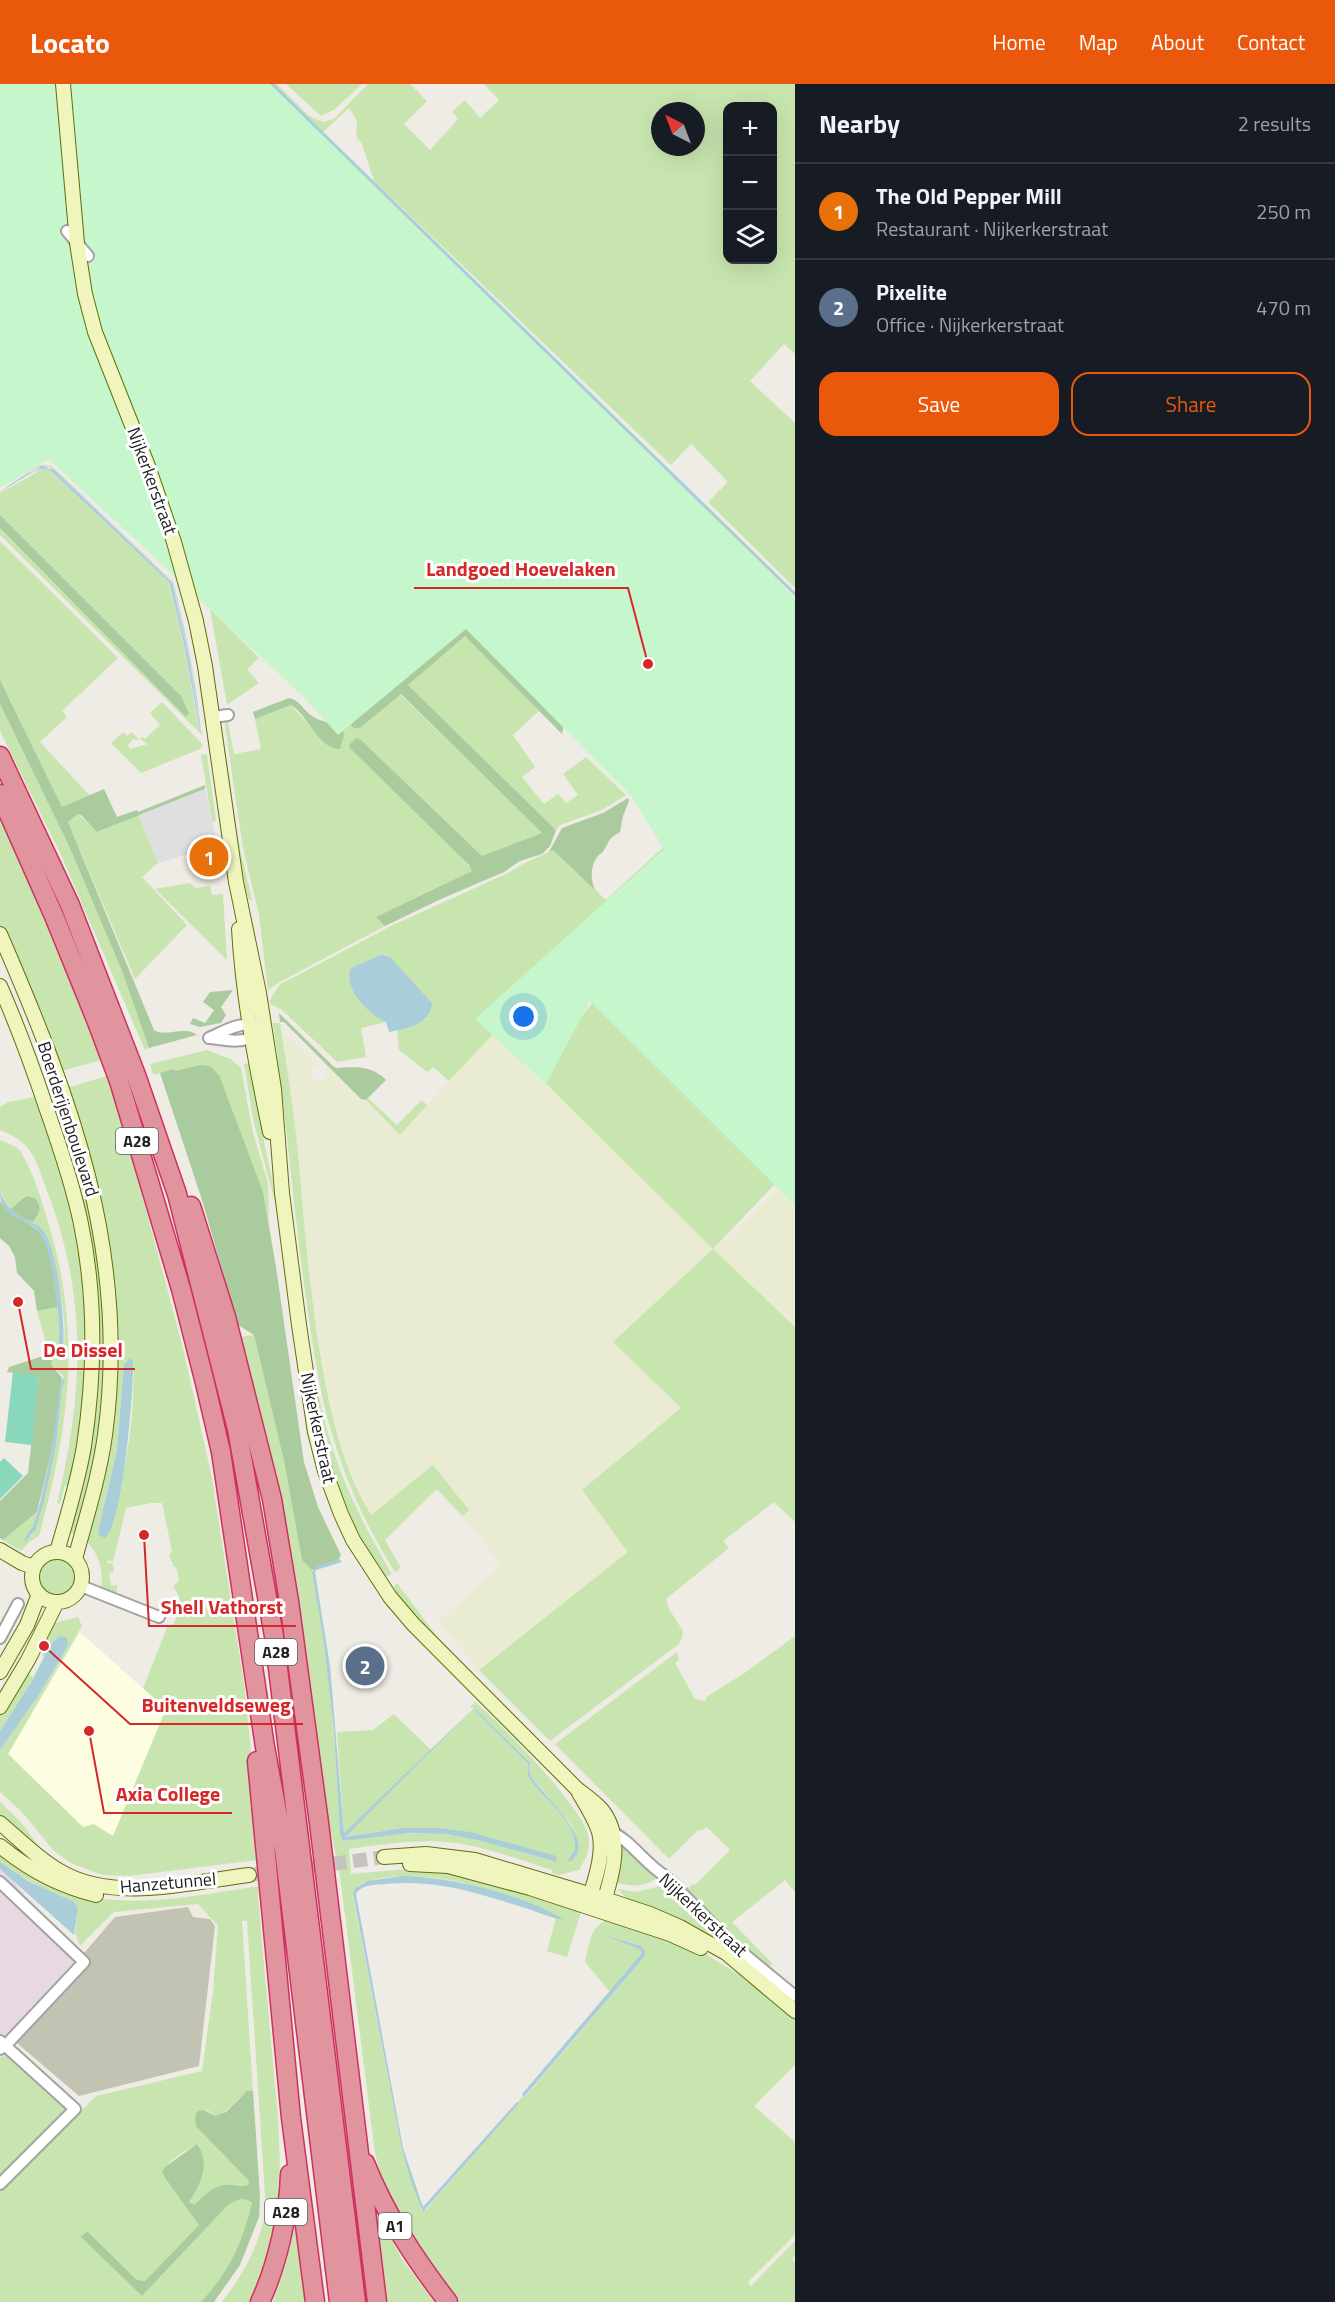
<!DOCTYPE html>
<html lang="en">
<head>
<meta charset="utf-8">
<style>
	:root { --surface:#171b24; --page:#242831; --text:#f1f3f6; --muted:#9ea1a6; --line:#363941; --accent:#ea580c }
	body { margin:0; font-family:"Titillium Web",sans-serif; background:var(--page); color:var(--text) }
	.controls { position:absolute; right:18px; top:18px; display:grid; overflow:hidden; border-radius:12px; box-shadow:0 6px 24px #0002 }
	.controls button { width:54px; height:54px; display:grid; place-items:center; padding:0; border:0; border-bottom:2px solid var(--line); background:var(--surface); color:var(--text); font:30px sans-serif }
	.compass { position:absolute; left:651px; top:18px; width:54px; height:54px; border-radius:50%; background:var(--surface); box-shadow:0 6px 24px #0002; rotate:318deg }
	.you { position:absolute; left:524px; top:933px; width:21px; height:21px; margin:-15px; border:4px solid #fff; border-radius:50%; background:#1a73e8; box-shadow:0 0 0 9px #1a73e833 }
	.badge { display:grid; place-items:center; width:39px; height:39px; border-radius:50%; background:var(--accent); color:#fff; font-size:20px; font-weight:700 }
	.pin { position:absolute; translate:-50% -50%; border:3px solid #fff; box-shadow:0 2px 6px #0006 }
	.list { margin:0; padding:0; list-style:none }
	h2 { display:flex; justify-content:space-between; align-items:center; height:78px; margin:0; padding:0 24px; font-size:26px }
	h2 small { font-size:20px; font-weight:400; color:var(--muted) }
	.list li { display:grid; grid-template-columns:39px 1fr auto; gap:18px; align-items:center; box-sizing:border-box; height:96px; padding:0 24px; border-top:2px solid var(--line) }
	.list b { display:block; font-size:22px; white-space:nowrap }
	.list p { margin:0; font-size:20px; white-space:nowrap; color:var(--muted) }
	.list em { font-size:20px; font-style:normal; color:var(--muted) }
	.actions { display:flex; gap:12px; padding:18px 24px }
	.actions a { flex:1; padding:14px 0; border:2px solid var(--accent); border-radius:18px; text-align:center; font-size:21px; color:var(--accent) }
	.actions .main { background:var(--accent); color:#fff }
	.icon { flex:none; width:33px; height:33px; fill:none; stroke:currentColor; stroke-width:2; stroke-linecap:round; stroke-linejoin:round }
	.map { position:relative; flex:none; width:795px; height:2218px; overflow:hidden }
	header { display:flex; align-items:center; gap:36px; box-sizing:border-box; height:84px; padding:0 30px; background:var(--accent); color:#fff }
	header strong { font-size:28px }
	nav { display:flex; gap:33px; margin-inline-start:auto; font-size:21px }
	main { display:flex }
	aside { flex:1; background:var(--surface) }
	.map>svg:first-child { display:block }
	.industrial { fill:#e7d8e4 }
	.education { fill:#fcfde1 }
	.construction { fill:#c2c3b2 }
	.farmland { fill:#e9ecd2 }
	.grass { fill:#c8e5af; fill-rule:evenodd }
	.forest { fill:#a9cb9d }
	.wetland { fill:#c4dcd1 }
	.park { fill:#c6f6cb }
	.pitch { fill:#89d8bc }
	.parking { fill:#dfdfdf }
	.water { fill:#a9cdd9 }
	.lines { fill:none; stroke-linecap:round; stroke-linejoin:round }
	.stream { stroke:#a9cdd9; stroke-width:3 }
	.secondary-tunnel { stroke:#c5c3bd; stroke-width:14; stroke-dasharray:14 7; stroke-linecap:butt }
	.street-casing { stroke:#a3a3a3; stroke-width:14 }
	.secondary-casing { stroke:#606f0d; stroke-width:16 }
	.highway-casing { stroke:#ce3161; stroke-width:21 }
	.street { stroke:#fff; stroke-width:10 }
	.secondary { stroke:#f0f5bd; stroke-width:14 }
	.highway { stroke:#e1939e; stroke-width:18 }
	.labels { text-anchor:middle; stroke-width:6; stroke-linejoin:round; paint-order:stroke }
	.shield { fill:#fff; stroke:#626262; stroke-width:1.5 }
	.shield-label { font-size:16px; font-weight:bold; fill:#1f1f1f }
	.street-label { font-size:18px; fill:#1f1f1f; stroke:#fff }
	.leader { fill:none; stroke:#d62828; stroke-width:2 }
	.callout-dot { fill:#d62828; stroke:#fff; stroke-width:2 }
	.callout-label { font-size:20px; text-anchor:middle; font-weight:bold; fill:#d62828; stroke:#fff; stroke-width:6; stroke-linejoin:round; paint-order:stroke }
</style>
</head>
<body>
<header>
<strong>Locato</strong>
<nav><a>Home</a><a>Map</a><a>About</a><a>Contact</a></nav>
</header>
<main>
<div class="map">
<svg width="795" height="2218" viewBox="0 0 795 2218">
	<rect width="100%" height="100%" fill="#efece5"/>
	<!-- industrial -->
	<path class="industrial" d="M0,1781L77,1875L7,1955L88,2034L0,2126Z"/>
	<!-- education -->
	<path class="education" d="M80,1548L166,1625L113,1753L94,1740L83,1744L8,1670Z"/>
	<!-- construction -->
	<path class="construction" d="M188,1823L193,1833L210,1835L215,1842L199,1982L79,2012L11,1954L115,1833Z"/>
	<!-- farmland -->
	<path class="farmland" d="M282,948L286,949L317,979L318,981L311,983L313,996L327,994L326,979L400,1050L494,949L713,1165L721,1155L725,1157L781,1100L795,1114V1243L713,1165L613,1258L681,1324L582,1406L629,1468L479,1586L437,1537L502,1482L462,1432L469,1426L433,1382L370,1431L353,1394L331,1331L314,1225Z"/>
	<!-- grass -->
	<path class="grass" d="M271,0H277L309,32L323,38L334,35L368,0H410L427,17L404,40L430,66L458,35L452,28L465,16L480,34L499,16L484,0H795V270L784,260L750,297L795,339V504L708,418L727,399V397L691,360L671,381L374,97L362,60L356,52L357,37L349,24L322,49ZM728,22H772V176H728ZM660,27H696V63H660Z
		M286,0H362L335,25L321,32Z
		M43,385L50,387L168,498L184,566L198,646H201L203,652L0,451V444L186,633L188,627L181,612L0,431V409Z
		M0,457L118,574L62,627L67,633L40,658L90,712L62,723L0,596Z
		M210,525L259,574L247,585L259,599L227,621Z
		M465,551L539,627L513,651L535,683L522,693L544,720L558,710L566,719L578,711L563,690L586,673L626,711L602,726L560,741L556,746L408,601Z
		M400,610L542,749L482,772L361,656L473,787L377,833L385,842L278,899L268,906L259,831L243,764L224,635L227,634L234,670L261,665L255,635L291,621L324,658L338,635L360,644Z
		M162,618L203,661L200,665L141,689L111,659L123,648L127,652L132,648L139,656L133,655L128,661L130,665L148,660L140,655L142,653L145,655L160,641L150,629Z
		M0,620L69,762L122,887L149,964L145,966L61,771L0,647Z
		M221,637L239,760L252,816H249L241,791L219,639Z
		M201,670L207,671L216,736L212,738Z
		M78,730L98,748L139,731L158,779L142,793L187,841L135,895L68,738Z
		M0,733L39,818L102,976L57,988L0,846Z
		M669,758L709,798L494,949L449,997L433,983L427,988L399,966L397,946L427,934L408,895L387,871L382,870L351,884L368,924L386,938L361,944L366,973L337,978L281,925L270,920V916L279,901L393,841L506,790C521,780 537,774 553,766L606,816Z
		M190,799L196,804L210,802L212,811L223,810L227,876L155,805Z
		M594,917L777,1098L713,1165L795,1243V1438L774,1418L723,1457L729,1464L666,1515L669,1525L683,1547L682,1554L679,1560L550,1657L479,1586L628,1468L582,1406L681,1324L613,1258L713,1165L533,987L540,985Z
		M273,939H280C287,983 294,1027 298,1070C303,1128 308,1186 316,1243C326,1307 337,1374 371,1431L433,1381L469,1426L462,1432L437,1405L385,1456L400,1482L399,1486L395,1488C369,1447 348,1403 334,1356C319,1310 313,1262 306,1214C293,1122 286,1030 273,939Z
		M207,966L231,975L241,984L253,1049L268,1099L269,1140L263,1108L176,987L172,985L154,991L150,980Z
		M252,979C257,1005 259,1031 264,1057C268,1079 274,1100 276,1122L253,1035L244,980Z
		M107,992L145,1122L182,1260L212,1394L244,1600L254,1695L258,1776L129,1792L104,1791L91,1787L71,1779L54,1767L22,1728L0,1708V1666L38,1612L68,1562L56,1554L50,1562L34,1594L0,1647V1627L28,1590L33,1593L44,1573L42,1571L54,1539L78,1533L82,1542L8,1670L83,1743L94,1740L113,1752L166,1625L143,1604L168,1541H173C180,1527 184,1515 173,1503L179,1496L176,1483H174L169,1471L172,1467L162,1419H151L126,1424L113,1478L108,1476L107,1479L113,1480L114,1488L109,1489L111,1502L117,1501V1507L115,1509L101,1505C104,1486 98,1467 84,1455L114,1251L66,1004ZM126,1276L133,1278C136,1336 124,1394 109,1450L102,1452L98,1447L117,1367Z
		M57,1006L102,1167L105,1328L79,1452L66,1447L74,1420L94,1221L46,1009Z
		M40,1012L68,1097L88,1209L85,1338L70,1402L65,1401L60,1420L57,1419C83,1312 88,1217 49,1112C36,1079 36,1060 0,1046V1023L8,1018Z
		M368,1014L397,1041L422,1016L427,1021L400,1051L366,1016Z
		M280,1015C293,1126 298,1241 328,1349C342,1399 366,1446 392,1490L383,1494L360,1457L336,1403L321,1351L291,1147Z
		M0,1056L16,1063L21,1068C34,1090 42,1117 49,1141C82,1251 69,1344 39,1452L29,1458L21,1467L3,1456L37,1428L33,1444L24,1455L31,1452L37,1443L56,1362L62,1304L65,1294L51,1280L50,1263H47L37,1227L58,1223L61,1276C72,1241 56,1191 48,1155L45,1149L33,1138C39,1130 43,1124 36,1115H22L11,1125L0,1109Z
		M254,1251L284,1377L302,1476L312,1486L323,1553L334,1647L340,1749L344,1757C382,1751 422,1746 460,1752C493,1757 524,1769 555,1778L488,1753L455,1746L402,1744L344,1753L378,1718L344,1749L337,1648L373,1646L394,1630L431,1666L422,1675L473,1625L528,1680C528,1684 527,1689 530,1693C543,1717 576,1734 575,1765L568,1776L575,1774L576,1772L574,1747L570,1739L530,1691V1681L474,1624L470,1623L475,1618C498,1636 583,1724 588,1751C591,1764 586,1775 579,1786L558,1791L552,1789V1786C525,1777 496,1767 468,1761C428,1753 388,1760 349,1765L351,1790L407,1785L448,1788L582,1825L567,1873L547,1867L556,1834L564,1837C510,1812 451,1787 390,1793C378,1795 366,1796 355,1804L353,1813L402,2066L422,2127H425L523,2012L525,2013L645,1872L641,1862L601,1850L639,1865L642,1869L610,1908L585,1878C589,1863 590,1841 607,1836L696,1864L738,1890L795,1935V1981L754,2022L795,2058V2151L748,2198L751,2202L795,2157V2172L792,2175L795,2179V2218H458C421,2174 389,2125 375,2069L340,1792L323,1708L305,1559L282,1428L263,1343L240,1253Z
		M37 1493a20 20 0 1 1 40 0a20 20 0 1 1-40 0Z
		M397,1499L445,1563L443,1564L392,1506Z
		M795,1552V1808L785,1796L732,1838L773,1880L765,1884L747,1869L674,1796L676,1791L688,1804L693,1800L695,1801L730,1766L707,1743L700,1747L698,1746L669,1775L555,1660L677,1568L679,1576L675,1579L695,1615L705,1617L708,1612L746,1588Z
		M0,1718L20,1737L38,1761L66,1788L0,1733Z
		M620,1757L658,1793C644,1804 631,1803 615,1798Z
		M0,1768L95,1814C148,1822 207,1810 259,1802L258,1813L278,2034L280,2077L276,2135L271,2168L250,2218H222C243,2191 260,2160 266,2126L247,1837H242L253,2007C237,2009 231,2029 215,2032L206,2025L220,2067L249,2097L248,2101C239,2104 232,2099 223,2101C212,2103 202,2113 194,2121L189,2118C201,2100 211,2081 197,2061C185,2066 169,2076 162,2088L165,2094L199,2141L145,2197L137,2196L87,2147L82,2153L142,2212L228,2121C237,2116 243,2112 252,2119C241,2161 231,2185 201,2218H0V2108L96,2012L202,1987L213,1907L218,1842L198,1820L114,1828L80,1862L75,1849L78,1825L74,1819C48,1807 23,1795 0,1778Z
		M661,1802H668L734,1866L693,1841L626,1814L618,1805L636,1808Z
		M8,1971L65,2025L0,2091V1974Z
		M374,2123L402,2175L434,2218H385Z
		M295,2143L305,2218H273L285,2184Z"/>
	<!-- forest -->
	<path class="forest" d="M0,431L181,612L189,629L186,633L0,444Z
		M467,536L565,636L562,650L465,552L408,601L556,746L550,762L542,770L520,777L504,788L441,815L385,842L376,833L472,787L469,781L350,664L349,661L356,654L361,656L482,772L542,749L401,610L360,644H354L349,639Z
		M0,596L62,723L104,705L117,733L137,726L138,728L205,701V705L97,748L81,731L78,730L68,738L154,946C166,954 184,941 197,951L149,964L122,887L69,762L0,620Z
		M289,614C300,616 303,626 312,632C320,638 333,639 343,644L344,651L340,665C318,665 308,631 291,621L255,635L253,628Z
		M628,714L629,717L623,732L620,748C607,756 611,755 604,766C603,769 599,770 597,773C590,783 590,797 596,807L553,766L549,768L562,744L603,729Z
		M233,906L221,923L226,931L221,939L200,943L190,940L193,934L205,939L214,926L203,918L210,908Z
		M279,929L333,982L336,984C356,983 371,981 386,996L366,1016L361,1015L284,938H280Z
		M200,981L210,982L219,991L263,1108L276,1183L304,1378L318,1423L341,1471L339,1475L312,1486L302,1476L284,1377L254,1251L238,1241L202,1116L160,989L173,985L176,987Z
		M28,1112L36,1115C43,1125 39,1130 33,1138L20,1133L11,1125L22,1115Z
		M0,1117C12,1135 23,1134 37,1146C51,1158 55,1204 58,1223L37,1227L34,1207L17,1189L15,1173L9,1162L0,1154Z
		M50,1263L54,1265L51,1280L62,1294L52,1365L37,1428L3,1456L0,1454V1417L28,1389L39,1292L7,1288L9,1283L43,1272Z
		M247,2007H253L260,2112L259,2133L240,2181L214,2218H201C231,2185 241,2161 252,2119C243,2112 237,2116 228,2121L142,2212L81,2153L87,2147L137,2196L145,2197L199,2141L165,2094L162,2088L165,2083L197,2060C211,2080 201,2100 189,2118L194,2121C202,2114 211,2103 223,2101C232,2099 239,2104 248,2101L249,2097L196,2042C193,2022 202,2024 215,2032L226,2028Z"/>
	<!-- wetland -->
	<path class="wetland" d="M44,381L51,382L59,389L173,498C186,546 196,596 201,646L200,647L198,646L184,566L168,498L50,387C34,382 13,401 0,409C8,400 37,382 49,385L168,497L182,550L199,645L188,570L172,499L50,383H39L0,407L38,382Z"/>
	<!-- park -->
	<path class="park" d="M0,0H270L743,457L795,515V1121L590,917L546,1000L475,935L664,765L631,712L466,545L338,651L305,614L49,375L0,404Z"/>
	<!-- pitch -->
	<path class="pitch" d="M13,1288L39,1291L32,1361L5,1358Z
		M4,1374L23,1392L0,1415V1378Z"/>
	<!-- parking -->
	<path class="parking" d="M205,705L215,752L193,757L195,768L158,779L139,731Z"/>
	<!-- water -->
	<path class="water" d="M42,382L54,386L172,499L188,570L200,645L182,550L169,498L49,385C34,381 13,400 0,408Z
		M382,870L390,873L432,919C431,940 406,945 389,948L386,938C369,931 342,904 351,884Z
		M0,1109C5,1119 12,1128 22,1133C30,1138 39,1140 45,1149C57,1167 70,1258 60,1277L57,1271C64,1250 53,1168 40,1149C28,1133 0,1135 0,1109Z
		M129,1274L133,1278C134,1304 123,1441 105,1454L99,1451L98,1447L117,1367L124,1281Z
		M64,1293L65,1295L62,1304L56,1362L44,1417L36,1445L25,1458L24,1455L33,1443L40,1419L52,1365L60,1301Z
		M339,1475L342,1478L316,1486L315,1488L330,1582L344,1749L474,1624L529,1678C530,1683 529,1688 531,1692C540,1709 602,1760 569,1778L568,1776L575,1765C576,1734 543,1717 529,1693C527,1689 528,1684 528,1680L473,1625L345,1753L402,1744H437L470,1748L556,1772L557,1778L478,1756L446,1750L410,1749L343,1757L340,1749L334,1647L323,1553L312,1488L316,1482Z
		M59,1552L67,1554L68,1562L38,1612L0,1666V1647L34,1594L50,1561Z
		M0,1778L28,1797L74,1818L78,1825L74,1851L0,1785Z
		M402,1792C448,1792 526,1811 564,1836C553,1835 538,1828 525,1824C476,1809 438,1795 385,1800C375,1801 362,1800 356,1810L403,2064L423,2123L506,2030L517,2018L519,2019L423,2128L413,2103L402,2066L353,1810L355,1804L368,1797Z
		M601,1850L641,1862L645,1867V1872L524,2013L522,2010L642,1869L639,1865Z"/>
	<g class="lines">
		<!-- stream -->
		<path class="stream" d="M272,0L795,510"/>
		<!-- secondary-tunnel -->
		<path class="secondary-tunnel" d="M249,1791L384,1773"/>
		<defs>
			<path id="street" d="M67,147L88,172
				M213,633L228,631
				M209,954C223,948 240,937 255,942
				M211,954C226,956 243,960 256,951
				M81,1502L159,1533
				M0,1554L18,1520
				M608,1746C631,1756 644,1779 665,1792L733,1861L795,1912
				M0,1798L84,1878L5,1962L0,1965
				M0,2100L75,2025L0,1957"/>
			<path id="secondary" d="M63,0L77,159L85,210L95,248L148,382L174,458L196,537L205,582L236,798L259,909L274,1005L282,1109L299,1241L315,1348L325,1387L341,1430L353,1456L390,1513L413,1540L577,1705C585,1711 595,1718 602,1726C625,1755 611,1796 601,1827
				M239,845C243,914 256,981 270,1048
				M0,850C71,1014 130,1169 105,1351C99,1394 86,1434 75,1475
				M0,902C18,943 33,984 47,1026C60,1063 73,1101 81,1140C96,1213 95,1289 84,1362C78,1398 67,1433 57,1468
				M0,1466L22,1479L34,1483
				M32 1493a25 25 0 1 1 50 0a25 25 0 1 1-50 0Z
				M0,1588L27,1541L39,1510
				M0,1623L28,1576L57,1518
				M579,1709C586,1721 595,1735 599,1748C605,1770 594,1798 588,1819
				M0,1739C19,1755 37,1774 58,1786C113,1820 189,1798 249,1791
				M0,1762C29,1786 59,1802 96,1811
				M384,1773L426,1770L475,1776L605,1815L650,1830L680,1843L726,1869L795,1927
				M410,1780L448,1782L530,1804L670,1850L701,1864"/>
			<path id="highway" d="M0,672L70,821L136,991L177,1110L237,1345L274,1552L356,2218
				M0,710L54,832L97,938L119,997L181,1205L205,1299L221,1368L265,1663L284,1765L339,2218
				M191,1122L226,1233L272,1415L289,1517L319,1739L377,2218
				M257,1677L291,2034L315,2218
				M365,2079C386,2131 414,2174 448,2218
				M260,2218C277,2182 289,2129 290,2090"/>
		</defs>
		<!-- street casing -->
		<use href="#street" class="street-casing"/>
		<!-- secondary casing -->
		<use href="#secondary" class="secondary-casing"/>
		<!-- highway casing -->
		<use href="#highway" class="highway-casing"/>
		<!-- street -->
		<use href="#street" class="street"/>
		<!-- secondary -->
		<use href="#secondary" class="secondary"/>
		<!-- highway -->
		<use href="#highway" class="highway"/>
	</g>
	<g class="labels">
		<!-- shield labels -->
		<g class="shield">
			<rect x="116" y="1044" width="42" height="26" rx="4.5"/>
			<rect x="255" y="1555" width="42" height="26" rx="4.5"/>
			<rect x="265" y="2115" width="42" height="26" rx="4.5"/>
			<rect x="378.5" y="2129" width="33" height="26" rx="4.5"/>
		</g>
		<g class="shield-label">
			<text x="137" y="1063">A28</text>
			<text x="276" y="1574">A28</text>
			<text x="286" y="2134">A28</text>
			<text x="395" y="2148">A1</text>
		</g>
		<!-- street labels -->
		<g class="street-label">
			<text transform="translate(152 397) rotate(70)" y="6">Nijkerkerstraat</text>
			<text transform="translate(68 1035) rotate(72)" y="6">Boerderijenboulevard</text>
			<text transform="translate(318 1344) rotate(78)" y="6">Nijkerkerstraat</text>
			<text transform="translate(168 1799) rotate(-5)" y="6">Hanzetunnel</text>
			<text transform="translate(703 1831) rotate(43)" y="6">Nijkerkerstraat</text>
		</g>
	</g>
	<!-- callouts -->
	<path class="leader" d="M648 580L628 504H414M18 1218L31 1285H135M144 1451L149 1542H296M44 1562L130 1640H303M89 1647L104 1729H232"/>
	<g class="callout-dot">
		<circle cx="648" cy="580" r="6"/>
		<circle cx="18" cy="1218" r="6"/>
		<circle cx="144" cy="1451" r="6"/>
		<circle cx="44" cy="1562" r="6"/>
		<circle cx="89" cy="1647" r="6"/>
	</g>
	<g class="callout-label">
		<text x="521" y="492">Landgoed Hoevelaken</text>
		<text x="83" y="1273">De Dissel</text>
		<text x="222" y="1530">Shell Vathorst</text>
		<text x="216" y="1628">Buitenveldseweg</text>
		<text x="168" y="1717">Axia College</text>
	</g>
</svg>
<div class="controls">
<button>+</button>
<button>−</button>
<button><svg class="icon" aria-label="layers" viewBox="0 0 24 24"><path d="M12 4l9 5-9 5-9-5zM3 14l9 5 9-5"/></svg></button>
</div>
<svg class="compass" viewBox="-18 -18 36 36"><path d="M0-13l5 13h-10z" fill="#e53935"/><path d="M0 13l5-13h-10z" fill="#9ea1a6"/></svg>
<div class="you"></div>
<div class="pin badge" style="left:209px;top:773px;background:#e8710a">1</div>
<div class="pin badge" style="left:365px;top:1582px;background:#5c6f8a">2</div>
</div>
<aside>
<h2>Nearby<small>2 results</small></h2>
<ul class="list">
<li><span class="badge" style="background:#e8710a">1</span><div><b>The Old Pepper Mill</b><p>Restaurant · Nijkerkerstraat</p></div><em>250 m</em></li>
<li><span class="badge" style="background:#5c6f8a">2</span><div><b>Pixelite</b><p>Office · Nijkerkerstraat</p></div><em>470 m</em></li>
</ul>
<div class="actions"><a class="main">Save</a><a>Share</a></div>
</aside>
</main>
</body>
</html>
